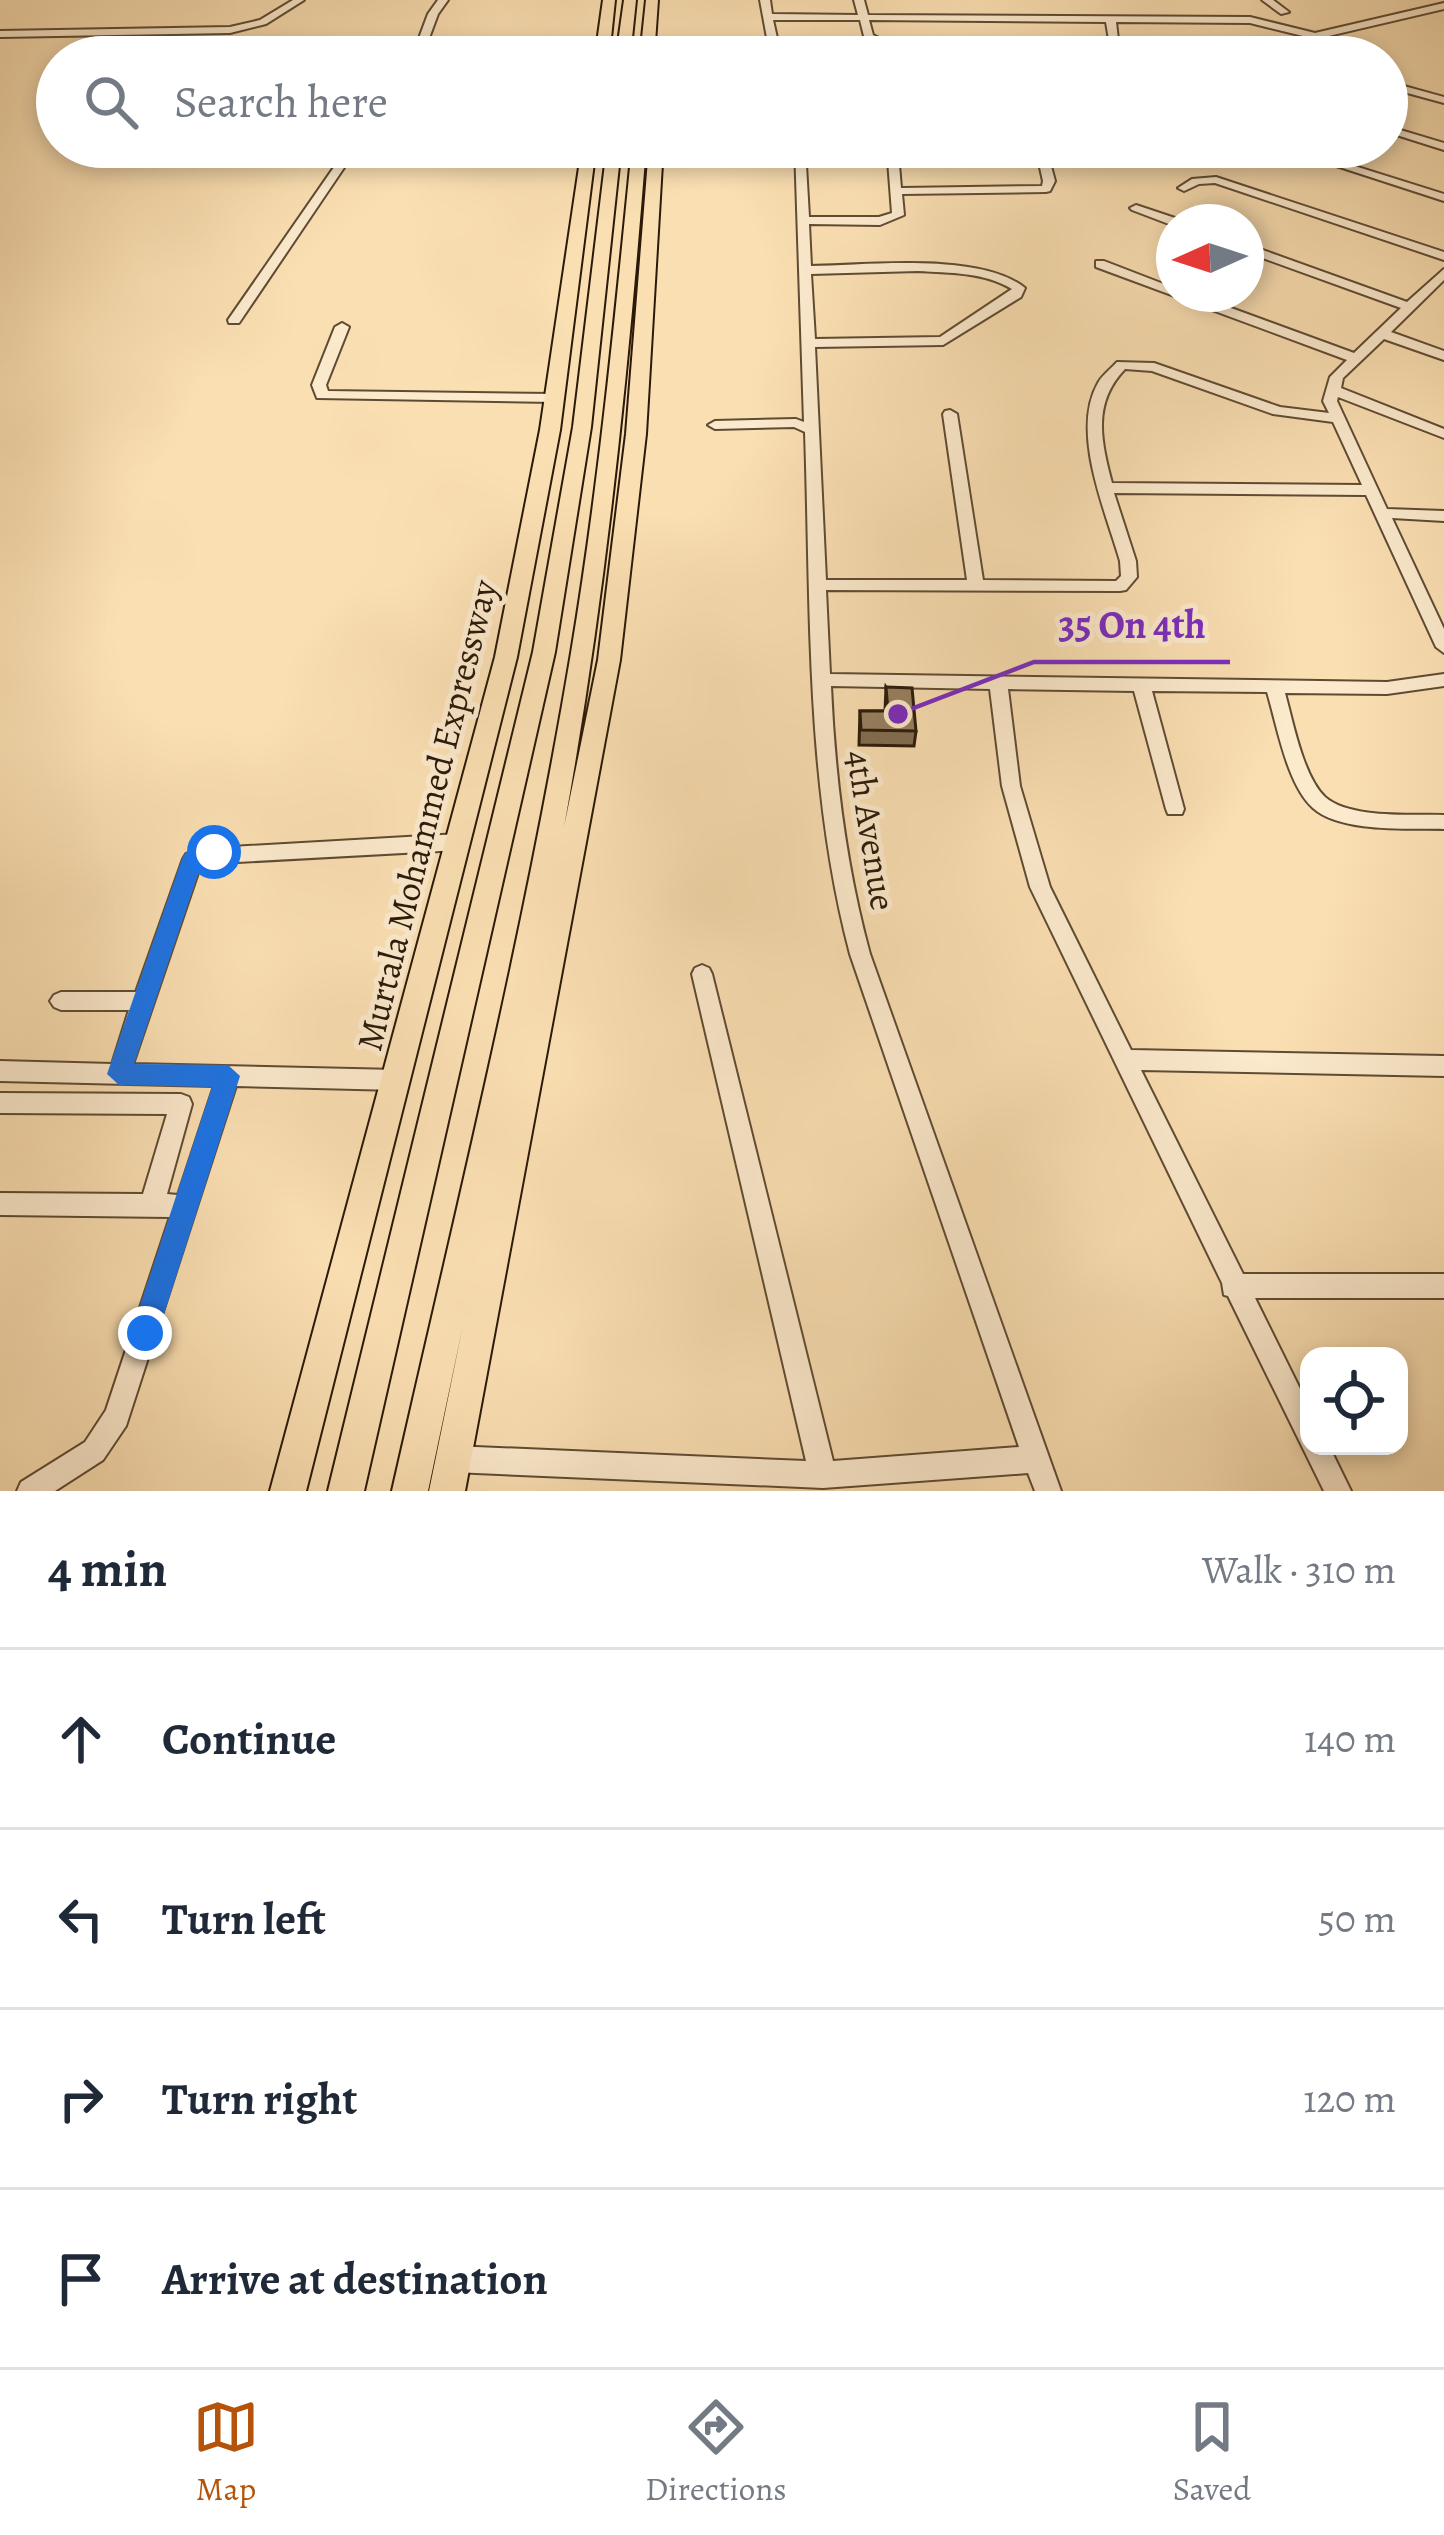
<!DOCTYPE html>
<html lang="en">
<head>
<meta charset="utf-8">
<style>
	:root { --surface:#fff; --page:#f6f6f7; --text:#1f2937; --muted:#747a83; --line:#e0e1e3; --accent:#b45309 }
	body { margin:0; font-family:Alegreya,serif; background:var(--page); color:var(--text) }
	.controls { position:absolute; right:36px; bottom:36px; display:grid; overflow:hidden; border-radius:24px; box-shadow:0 6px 18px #0003 }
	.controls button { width:108px; height:108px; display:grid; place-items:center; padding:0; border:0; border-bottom:3px solid var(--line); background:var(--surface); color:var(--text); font:60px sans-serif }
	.compass { position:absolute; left:1156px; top:204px; width:108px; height:108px; border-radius:50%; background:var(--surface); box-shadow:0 6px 18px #0003; rotate:267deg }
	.stop { position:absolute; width:36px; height:36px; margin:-27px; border:9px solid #1a73e8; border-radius:50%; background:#fff }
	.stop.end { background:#1a73e8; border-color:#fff; box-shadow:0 3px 12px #0008 }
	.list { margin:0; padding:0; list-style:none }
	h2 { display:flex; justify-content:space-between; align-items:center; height:156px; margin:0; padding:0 48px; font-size:51px }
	h2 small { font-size:39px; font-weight:400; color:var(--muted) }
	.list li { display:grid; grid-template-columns:78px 1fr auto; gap:36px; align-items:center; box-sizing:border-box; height:180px; padding:0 48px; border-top:3px solid var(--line) }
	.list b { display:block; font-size:45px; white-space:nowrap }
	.list em { font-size:39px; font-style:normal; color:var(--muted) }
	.icon { flex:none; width:66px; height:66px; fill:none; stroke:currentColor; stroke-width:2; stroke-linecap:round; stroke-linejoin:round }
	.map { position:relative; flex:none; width:1444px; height:1491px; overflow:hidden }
	.search { position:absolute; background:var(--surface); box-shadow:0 6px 18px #0003; left:36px; right:36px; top:36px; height:132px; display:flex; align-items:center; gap:30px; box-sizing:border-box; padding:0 42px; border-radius:66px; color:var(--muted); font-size:45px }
	.sheet { height:876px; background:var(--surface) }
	nav { display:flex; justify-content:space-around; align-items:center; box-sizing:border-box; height:168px; border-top:3px solid var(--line); background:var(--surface); font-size:33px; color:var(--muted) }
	nav a { display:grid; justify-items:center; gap:6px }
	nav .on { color:var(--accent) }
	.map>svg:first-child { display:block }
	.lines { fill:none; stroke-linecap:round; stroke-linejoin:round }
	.minor-casing { stroke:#5f4b33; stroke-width:4 }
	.highway-casing { stroke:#2b1a09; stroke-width:4 }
	.minor { fill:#fceacd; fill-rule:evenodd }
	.highway { fill:#fadfb2; fill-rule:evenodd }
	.wall { fill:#826e53; stroke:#2b1a09; stroke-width:3 }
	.building { fill:#978061; stroke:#2b1a09; stroke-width:3 }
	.route { fill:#1a73e8 }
	.labels { text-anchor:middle; stroke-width:10; stroke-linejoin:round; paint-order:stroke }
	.street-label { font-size:36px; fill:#2b1a09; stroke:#fceacd }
	.leader { fill:none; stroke:#7b2cbf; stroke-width:4.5 }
	.callout-dot { fill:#7b2cbf; stroke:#fceacd; stroke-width:4.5 }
	.callout-label { font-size:39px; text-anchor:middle; font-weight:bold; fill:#7b2cbf; stroke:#fceacd; stroke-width:10; stroke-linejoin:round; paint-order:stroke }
</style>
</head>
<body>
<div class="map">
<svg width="1444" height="1491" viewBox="0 0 1444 1491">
	<rect width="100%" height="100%" fill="#fadfb2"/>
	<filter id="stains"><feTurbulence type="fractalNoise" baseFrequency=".00167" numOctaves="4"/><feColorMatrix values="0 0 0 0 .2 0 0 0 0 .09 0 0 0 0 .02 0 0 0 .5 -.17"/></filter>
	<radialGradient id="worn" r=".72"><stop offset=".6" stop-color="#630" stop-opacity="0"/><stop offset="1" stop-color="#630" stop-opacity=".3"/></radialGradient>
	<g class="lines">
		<defs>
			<path id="minor" d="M293,0H304L266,24L230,33L0,37V31L230,27L260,20Z
				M438,0H448L438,14L422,57H412L428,14Z
				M760,0H770L772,14L858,15L854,0H864L868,15L1250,17L1315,33L1444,3V9L1239,57H1221L1303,36L1250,23L1116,22L1120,57L991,56L962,49L874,43L864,36L860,20H773L777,38L789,57H779L767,38ZM869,20L1106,22L1111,52L991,50L962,43L879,38L873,35Z
				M1262,0H1273L1289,12L1281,14Z
				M1393,83L1444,97V103L1389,88V84Z
				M1387,126L1444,143V150L1387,132Z
				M348,147H358L239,323H229L228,320Z
				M795,147H805L809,217H879L892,213L887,147H1156L1136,155H1048L1055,181L1050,191L1046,192L902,194L904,215L880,225L809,224L811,266C867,265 981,252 1025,288L1021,297L943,345L815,347L826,580H967L943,414L945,411L950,410L957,414L983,580L1116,581L1121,576L1120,561C1106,512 1070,432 1098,383C1102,375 1111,369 1117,362L1154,363L1280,407L1329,413L1323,401L1330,377L1347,360L1096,267V261H1104L1174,288V294H1193L1354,353L1401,308L1246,252V244L1407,302L1444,269V280L1391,332L1444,351V360L1384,339L1343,378L1341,388L1444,429V438L1338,397L1337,401L1387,509L1444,511V521L1392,518L1444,629V653L1436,647L1366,495L1114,493L1136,561L1137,577L1126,590L1120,591L826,590L830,674L1387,682L1444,674V686L1387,694L1285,693C1293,722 1303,776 1325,797C1350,819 1412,814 1444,815V829C1408,828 1341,833 1313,808C1287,785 1277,725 1267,692L1152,691L1184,809L1182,814H1168L1166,809L1134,691L1008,689L1020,786L1050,887L1131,1050L1444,1056V1076L1141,1070L1243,1274H1444V1298H1255L1309,1407V1446H1329L1351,1491H1324L1228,1296L1224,1295L1222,1283L1030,887L1002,786L990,689L831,686C835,778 846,866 870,954L1061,1491H1035L1028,1473L823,1488L453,1472L444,1468L440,1459L444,1450L453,1446L806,1461L692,974L695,968L702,965L709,968L712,974L833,1461L1019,1447L850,954C805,784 811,607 805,432L794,427L715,429L708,425L715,421L796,419L804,422ZM898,153L1037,154L1043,181L1042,186L901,188ZM918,271C950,273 984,272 1012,289L940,337L815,339L811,274ZM1125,369L1152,371L1273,414L1333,422L1362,485L1112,483C1101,441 1092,403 1125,369Z
				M1278,147H1294L1444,194V201Z
				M1216,177L1444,252V260L1215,183L1199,184L1184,191L1178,188L1192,179Z
				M1136,205L1178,219L1180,222H1174V226L1132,210L1130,208Z
				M342,323L349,327L326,385L328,391L554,394L561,398L554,402L317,398L312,385L335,327Z
				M459,834L466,837L469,842L466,847L459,850L201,864L133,1064L397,1070L405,1073L408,1080L405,1087L397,1090L236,1086L126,1426L103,1460L55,1491H17L21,1482L85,1442L106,1410L170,1217L0,1215V1193L143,1194L167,1114L0,1113V1093L181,1094L189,1097L192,1104L167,1194L178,1195L214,1086L0,1081V1061L112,1064L129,1010H61L54,1007L50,1001L54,995L61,992H136L183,859L186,854L196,849Z"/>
			<path id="highway" d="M603,0H615L609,57H595Z
				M624,0H636L630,57H616Z
				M646,0H658L654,57H640Z
				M582,147H596L560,430L517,657L306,1491H270L495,657L540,430Z
				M607,147H621L591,427L555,652L364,1491H328L533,652L573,427Z
				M632,147H646C628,376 605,601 564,827L598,660L626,434L649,147H663L646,434L620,660L465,1491H429L463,1325L428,1491H392C455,1213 524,935 571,653C599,485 615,317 632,147Z"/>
		</defs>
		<!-- minor casing -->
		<use href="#minor" class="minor-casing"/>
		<!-- highway casing -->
		<use href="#highway" class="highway-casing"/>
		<!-- minor -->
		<use href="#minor" class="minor"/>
		<!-- highway -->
		<use href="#highway" class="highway"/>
	</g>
	<!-- wall -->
	<path class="wall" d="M886,687L916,731L914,746L859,745L860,711H885Z"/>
	<!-- building -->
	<path class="building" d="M886,687L912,688L916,731L861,730L860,711H888Z"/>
	<!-- route -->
	<path class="route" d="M214,844L225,852L222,858L201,865L134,1064L228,1065L240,1076L158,1333L154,1342L145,1346L135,1342L131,1333L212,1087L119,1085L107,1074L182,859L185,853Z"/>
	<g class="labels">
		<!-- street labels -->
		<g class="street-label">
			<text transform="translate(426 815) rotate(-76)" y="13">Murtala Mohammed Expressway</text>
			<text transform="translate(872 830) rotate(81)" y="13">4th Avenue</text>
		</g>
	</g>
	<!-- callouts -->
	<path class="leader" d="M898 714L1034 662H1230"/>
	<circle class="callout-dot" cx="898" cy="714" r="12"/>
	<g class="callout-label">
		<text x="1132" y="638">35 On 4th</text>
	</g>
	<rect width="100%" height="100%" filter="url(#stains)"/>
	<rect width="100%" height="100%" fill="url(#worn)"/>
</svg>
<div class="controls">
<button><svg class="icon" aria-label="locate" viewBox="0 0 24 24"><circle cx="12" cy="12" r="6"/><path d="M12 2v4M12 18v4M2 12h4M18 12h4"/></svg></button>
</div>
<svg class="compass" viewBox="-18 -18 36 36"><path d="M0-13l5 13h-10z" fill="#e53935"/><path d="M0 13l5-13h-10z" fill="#747a83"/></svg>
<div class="stop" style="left:214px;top:852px"></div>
<div class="stop end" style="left:145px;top:1333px"></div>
<div class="search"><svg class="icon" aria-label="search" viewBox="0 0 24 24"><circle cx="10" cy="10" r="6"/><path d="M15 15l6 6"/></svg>Search here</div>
</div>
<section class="sheet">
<h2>4 min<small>Walk · 310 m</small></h2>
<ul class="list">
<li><svg class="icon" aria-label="ahead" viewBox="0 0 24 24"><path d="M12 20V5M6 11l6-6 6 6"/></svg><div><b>Continue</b></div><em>140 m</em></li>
<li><svg class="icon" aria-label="left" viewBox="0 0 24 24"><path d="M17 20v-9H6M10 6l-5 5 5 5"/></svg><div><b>Turn left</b></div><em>50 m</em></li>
<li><svg class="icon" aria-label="right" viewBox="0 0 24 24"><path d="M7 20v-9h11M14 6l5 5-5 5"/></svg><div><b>Turn right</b></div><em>120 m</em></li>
<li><svg class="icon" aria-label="arrive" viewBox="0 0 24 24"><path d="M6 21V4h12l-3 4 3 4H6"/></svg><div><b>Arrive at destination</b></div></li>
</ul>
</section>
<nav>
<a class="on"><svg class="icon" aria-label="map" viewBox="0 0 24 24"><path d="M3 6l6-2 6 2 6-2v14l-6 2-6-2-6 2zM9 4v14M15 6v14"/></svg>Map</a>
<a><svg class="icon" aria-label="directions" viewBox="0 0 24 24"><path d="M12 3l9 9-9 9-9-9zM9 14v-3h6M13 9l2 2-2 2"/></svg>Directions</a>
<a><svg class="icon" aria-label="saved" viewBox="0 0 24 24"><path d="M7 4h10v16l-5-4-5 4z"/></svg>Saved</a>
</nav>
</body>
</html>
